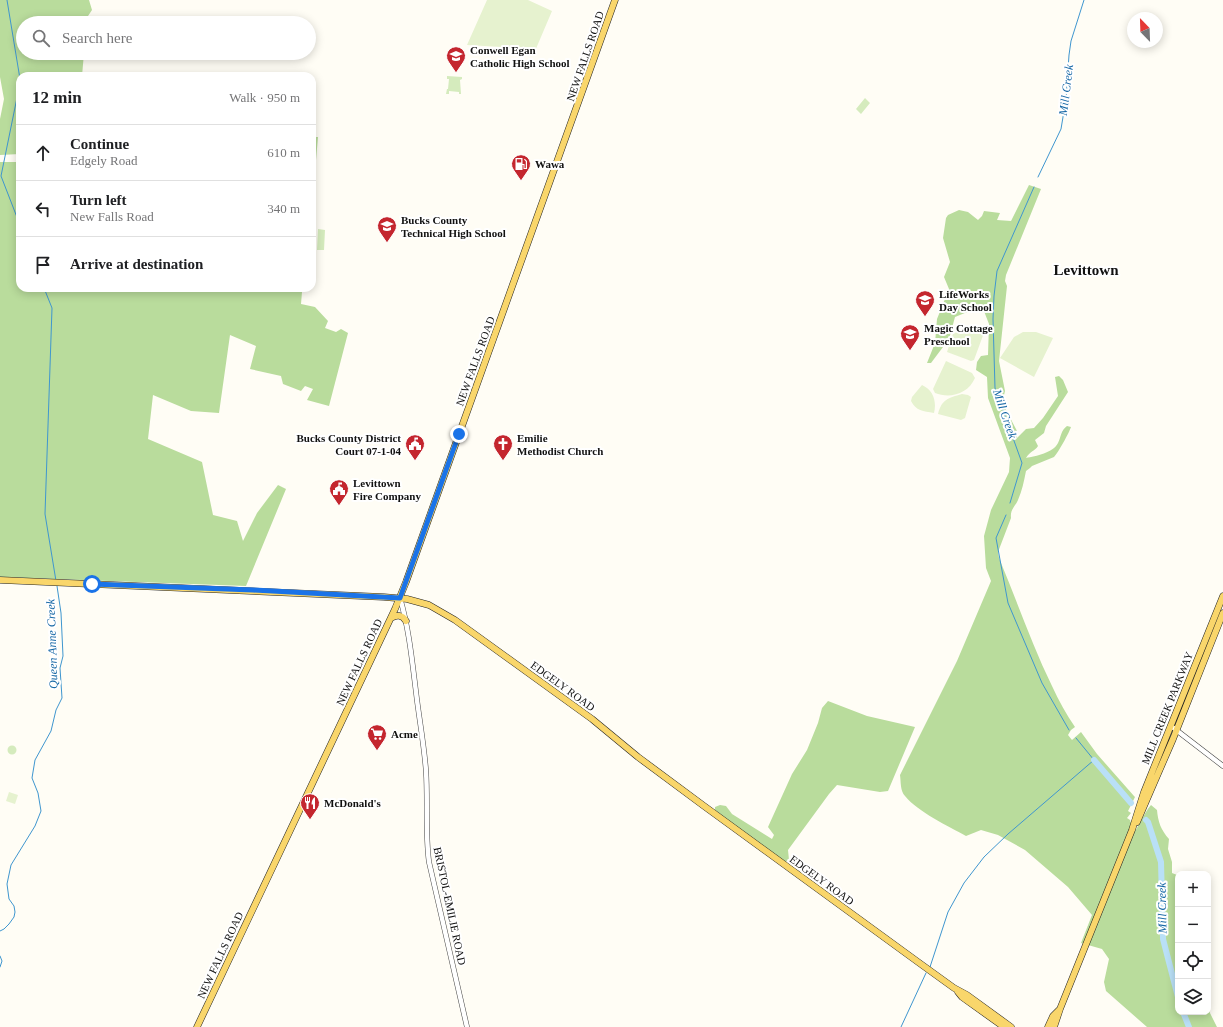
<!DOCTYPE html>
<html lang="en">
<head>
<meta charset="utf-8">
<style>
	:root { --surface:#fff; --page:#f6f6f6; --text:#202124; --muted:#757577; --line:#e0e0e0 }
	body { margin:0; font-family:"Times New Roman",serif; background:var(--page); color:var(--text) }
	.controls { position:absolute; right:12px; bottom:12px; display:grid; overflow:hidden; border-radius:8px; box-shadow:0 2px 10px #0003 }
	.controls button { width:36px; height:36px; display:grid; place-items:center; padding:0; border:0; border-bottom:1px solid var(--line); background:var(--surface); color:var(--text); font:20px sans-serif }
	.compass { position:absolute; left:1127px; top:12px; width:36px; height:36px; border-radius:50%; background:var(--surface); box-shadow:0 2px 10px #0003; rotate:337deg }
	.stop { position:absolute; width:12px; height:12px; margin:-9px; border:3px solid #1a73e8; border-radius:50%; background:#fff }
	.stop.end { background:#1a73e8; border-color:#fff; box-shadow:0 1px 4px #0008 }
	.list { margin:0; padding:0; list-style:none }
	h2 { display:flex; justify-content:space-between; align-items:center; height:52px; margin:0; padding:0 16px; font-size:17px }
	h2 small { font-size:13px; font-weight:400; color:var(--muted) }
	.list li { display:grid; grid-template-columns:26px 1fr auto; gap:12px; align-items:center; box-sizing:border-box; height:56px; padding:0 16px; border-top:1px solid var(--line) }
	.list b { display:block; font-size:15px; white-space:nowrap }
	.list p { margin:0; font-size:13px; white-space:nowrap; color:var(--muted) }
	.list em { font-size:13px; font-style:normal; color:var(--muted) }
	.icon { flex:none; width:22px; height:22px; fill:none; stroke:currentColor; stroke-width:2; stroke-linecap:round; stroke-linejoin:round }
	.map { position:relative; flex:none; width:1223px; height:1027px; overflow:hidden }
	.search { position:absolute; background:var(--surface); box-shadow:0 2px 10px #0003; left:16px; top:16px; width:300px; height:44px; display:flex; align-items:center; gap:10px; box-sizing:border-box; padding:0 14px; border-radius:22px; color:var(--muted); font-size:15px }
	.panel { position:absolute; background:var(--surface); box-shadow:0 2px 10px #0003; left:16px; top:72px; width:300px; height:220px; border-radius:12px }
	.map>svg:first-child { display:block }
	.green { fill:#d5ebbd }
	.forest { fill:#b9dc9c }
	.pitch { fill:#e6f2cf }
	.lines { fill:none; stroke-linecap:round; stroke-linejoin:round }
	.stream { stroke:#3f96cf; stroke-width:1 }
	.river { stroke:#b9e0f7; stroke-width:6 }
	.minor-casing { stroke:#444; stroke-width:5.5 }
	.major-casing { stroke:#222; stroke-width:7 }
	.minor { stroke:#fff; stroke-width:4.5 }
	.major { stroke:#f9d66b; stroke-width:6 }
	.route { stroke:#1a73e8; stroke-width:5 }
	.labels { text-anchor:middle; stroke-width:4; stroke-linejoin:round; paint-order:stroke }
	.poi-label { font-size:11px; font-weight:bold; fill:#111; stroke:#fff; text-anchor:start }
	.street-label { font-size:11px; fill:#111; stroke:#fff }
	.water-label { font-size:12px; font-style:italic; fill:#1768a6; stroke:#fff }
	.district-label { font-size:15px; font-weight:bold; fill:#111; stroke:#fff }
</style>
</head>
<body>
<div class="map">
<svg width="1223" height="1027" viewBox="0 0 1223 1027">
	<rect width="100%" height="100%" fill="#fffdf5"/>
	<!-- green -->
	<path class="green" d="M447,76L462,77V79L460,80L461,94H459V92L449,91V94H446L447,89H448L449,79H447Z
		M865,98L870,103L861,114L856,109Z
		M318,229L325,230L324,250H317Z
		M7.5 750a4.5 4.5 0 1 1 9 0a4.5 4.5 0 1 1-9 0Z"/>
	<!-- forest -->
	<path class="forest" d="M0,0H89L92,10L88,16L89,23H23V53H84L82,76H20V154L0,155V119L4,99L0,77Z
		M312,137H318L315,172L312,177Z
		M0,162H20V288H301L302,292L301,304L315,307L328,321L325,328L336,332L341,329L348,333L329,406L307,400L313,389L305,386L301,391L283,384L281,376L250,369L256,346L230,335L219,413L191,411L153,395L148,439L202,462L213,515L237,521L243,541L257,513L278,485L286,489L246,586L0,577Z
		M1029,185L1041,189L1006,275L1005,281L1007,286L999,361L1005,391L1003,399L1006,410L1017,431V438L1026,429L1034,428L1043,418L1058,396L1055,377L1059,376L1063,380L1068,392L1046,426L1044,433L1035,440L1038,446C1035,451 1030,451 1026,458C1036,456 1053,453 1058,443C1061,437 1061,430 1067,426L1071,427C1069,433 1058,453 1054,457L1032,466L1030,468L1026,471C1024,481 1022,491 1018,500C1015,507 1010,509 1011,518L998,552L999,558C1017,601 1032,645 1052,686C1059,701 1066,714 1075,727L1071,730L1068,735L1072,740L1081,732L1097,754L1134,796L1135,797L1128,811L1131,813L1127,818L1130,820L1131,823L1132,834C1139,828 1143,814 1151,805L1157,810C1158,822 1161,830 1169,839L1168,849L1172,862V873L1177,875L1178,878V1012H1208V1009L1217,1027H1147L1106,991L1104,982L1109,959L1102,949L1081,943L1092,915L1068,887L1025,850L998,835L981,830L966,836C948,826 918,812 905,796C900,791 901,782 900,775L957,661L991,581L986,568L984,536L991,510L1009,472L1010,458L988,398L987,377L976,370L977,362L981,356L988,355L989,324L982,306L955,317L949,339L931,363H927L935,343L937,319L949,289L944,277L950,262L943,238L946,218L948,215L959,210L968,212L978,220L982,216L984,211L1000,213L997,220L1011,221Z
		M828,701L867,716L915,727L888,791L880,792L837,785L829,794L788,850L789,860L785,862L733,824L715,810V807L720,805L726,806L732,814L772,839L774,835L768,827L792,774L807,750L818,723L822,708Z"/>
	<!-- pitch -->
	<path class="pitch" d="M487,0H528L552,11L535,51L505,49L502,47L467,45Z
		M970,328L985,330L974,360L971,361L947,352L953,334L961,330Z
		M1023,332H1036L1053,338L1034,377L1000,358L1014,337Z
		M946,361L972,373L975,378C968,394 950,399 935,393L933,389Z
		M922,385C933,390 937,401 934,413C923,411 916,411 911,401L912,397Z
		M962,394L968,395L971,397L965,418L961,420L938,414C942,399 948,398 962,394Z
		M9,792L18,795L15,804L6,801Z"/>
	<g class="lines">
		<!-- stream -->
		<path class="stream" d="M7,0L20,79
			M20,83L1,176L20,225
			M1038,177L1061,129L1066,99L1069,55L1071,41L1084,0
			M44,288L52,308L45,514L56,581
			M1010,503L1022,463L995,388L993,319L994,296L997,271L1034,187
			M1006,515L996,538L1008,603L1042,683L1069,730
			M0,931L4,929L9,924L14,917L15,912L14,906L9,899L7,884L11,865L35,826L41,811L38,793L32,778L35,760L51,731L56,710L62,698L60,668L63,656L61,613L57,586
			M0,956L2,961L0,967
			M930,967L948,912L964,883L984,857L1008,834L1094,760L1076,738
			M901,1027L926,973"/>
		<!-- river -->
		<path class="river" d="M1094,760L1131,803
			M1146,820L1148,822L1161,862L1163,939L1178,997
			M1183,1012L1189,1027"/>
		<defs>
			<path id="minor" d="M400,598C409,629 412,660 416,692C419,718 424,744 426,771C428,801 425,832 429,862L467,1027
				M1171,726L1223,766"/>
			<path id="major" d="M0,580L384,597L407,599L429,605L455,620L592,719L638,757L704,806L918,962L954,988L967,995L1011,1027
				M391,618C396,615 402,614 406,621
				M1137,822L1173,739L1223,613
				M958,992L962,997L1004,1027
				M197,1027L395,609L406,582L615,0
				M1048,1027L1053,1016L1059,1010
				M1054,1027L1060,1009L1132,830L1144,792L1223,596"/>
		</defs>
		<!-- minor casing -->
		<use href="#minor" class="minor-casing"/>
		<!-- major casing -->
		<use href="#major" class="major-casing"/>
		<!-- minor -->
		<use href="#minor" class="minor"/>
		<!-- major -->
		<use href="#major" class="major"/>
	</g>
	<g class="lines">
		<!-- route -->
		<path class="route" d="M92,584L253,590L400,598L459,434"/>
	</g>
	<!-- icons -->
	<defs>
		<symbol id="school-pin" viewBox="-11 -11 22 30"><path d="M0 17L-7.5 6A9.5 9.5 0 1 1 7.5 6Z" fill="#c4262e" stroke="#fff"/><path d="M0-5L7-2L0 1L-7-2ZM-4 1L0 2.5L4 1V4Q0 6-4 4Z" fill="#fff"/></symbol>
		<symbol id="fuel-pin" viewBox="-11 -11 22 30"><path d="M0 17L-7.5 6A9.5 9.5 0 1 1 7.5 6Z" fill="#c4262e" stroke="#fff"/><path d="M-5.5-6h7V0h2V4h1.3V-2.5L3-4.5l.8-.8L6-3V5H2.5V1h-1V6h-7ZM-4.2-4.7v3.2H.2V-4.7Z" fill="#fff"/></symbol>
		<symbol id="civic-pin" viewBox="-11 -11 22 30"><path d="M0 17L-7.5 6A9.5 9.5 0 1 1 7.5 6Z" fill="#c4262e" stroke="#fff"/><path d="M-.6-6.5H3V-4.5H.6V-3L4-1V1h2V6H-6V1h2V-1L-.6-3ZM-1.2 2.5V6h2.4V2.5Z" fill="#fff"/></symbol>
		<symbol id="church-pin" viewBox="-11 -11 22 30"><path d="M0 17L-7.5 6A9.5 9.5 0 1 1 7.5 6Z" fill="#c4262e" stroke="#fff"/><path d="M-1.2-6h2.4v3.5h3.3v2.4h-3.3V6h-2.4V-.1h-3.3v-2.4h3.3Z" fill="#fff"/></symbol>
		<symbol id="supermarket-pin" viewBox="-11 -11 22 30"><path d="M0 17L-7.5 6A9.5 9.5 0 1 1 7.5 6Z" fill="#c4262e" stroke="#fff"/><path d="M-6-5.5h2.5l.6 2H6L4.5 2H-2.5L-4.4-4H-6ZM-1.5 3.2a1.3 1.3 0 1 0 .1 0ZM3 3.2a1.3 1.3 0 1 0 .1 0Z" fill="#fff"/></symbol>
		<symbol id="restaurant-pin" viewBox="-11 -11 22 30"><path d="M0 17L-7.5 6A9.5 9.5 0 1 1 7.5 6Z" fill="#c4262e" stroke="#fff"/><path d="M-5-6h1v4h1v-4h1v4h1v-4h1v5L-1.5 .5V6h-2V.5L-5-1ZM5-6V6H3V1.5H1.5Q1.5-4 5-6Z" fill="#fff"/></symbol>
	</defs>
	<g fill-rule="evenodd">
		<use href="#school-pin" x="445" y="45" width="22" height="30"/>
		<use href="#fuel-pin" x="510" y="153" width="22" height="30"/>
		<use href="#school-pin" x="376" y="215" width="22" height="30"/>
		<use href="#school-pin" x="914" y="289" width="22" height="30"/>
		<use href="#school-pin" x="899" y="323" width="22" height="30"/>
		<use href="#civic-pin" x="404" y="433" width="22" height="30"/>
		<use href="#church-pin" x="492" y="433" width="22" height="30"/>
		<use href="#civic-pin" x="328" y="478" width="22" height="30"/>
		<use href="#supermarket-pin" x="366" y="723" width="22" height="30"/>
		<use href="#restaurant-pin" x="299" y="792" width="22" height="30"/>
	</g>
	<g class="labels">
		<!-- poi labels -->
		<g class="poi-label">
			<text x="470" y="54">Conwell Egan<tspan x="470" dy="13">Catholic High School</tspan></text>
			<text x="535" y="168">Wawa</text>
			<text x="401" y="224">Bucks County<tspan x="401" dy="13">Technical High School</tspan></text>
			<text x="939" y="298">LifeWorks<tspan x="939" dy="13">Day School</tspan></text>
			<text x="924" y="332">Magic Cottage<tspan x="924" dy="13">Preschool</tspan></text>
			<text x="401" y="442" text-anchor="end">Bucks County District<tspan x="401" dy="13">Court 07-1-04</tspan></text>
			<text x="517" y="442">Emilie<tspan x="517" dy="13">Methodist Church</tspan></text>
			<text x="353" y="487">Levittown<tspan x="353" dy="13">Fire Company</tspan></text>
			<text x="391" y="738">Acme</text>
			<text x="324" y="807">McDonald's</text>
		</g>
		<!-- street labels -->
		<g class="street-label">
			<text transform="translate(585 56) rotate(-71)" y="4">NEW FALLS ROAD</text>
			<text transform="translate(475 361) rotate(-70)" y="4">NEW FALLS ROAD</text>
			<text transform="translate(359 662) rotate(-65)" y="4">NEW FALLS ROAD</text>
			<text transform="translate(563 686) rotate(36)" y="4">EDGELY ROAD</text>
			<text transform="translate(1167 708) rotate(-68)" y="4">MILL CREEK PARKWAY</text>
			<text transform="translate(822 880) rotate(36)" y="4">EDGELY ROAD</text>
			<text transform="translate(450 906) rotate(78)" y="4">BRISTOL-EMILIE ROAD</text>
			<text transform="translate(220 955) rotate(-65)" y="4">NEW FALLS ROAD</text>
		</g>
		<!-- water labels -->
		<g class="water-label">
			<text transform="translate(1066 90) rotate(-83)" y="4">Mill Creek</text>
			<text transform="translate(1005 414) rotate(71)" y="4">Mill Creek</text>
			<text transform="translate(52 644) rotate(-92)" y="4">Queen Anne Creek</text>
			<text transform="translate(1162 908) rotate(-91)" y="4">Mill Creek</text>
		</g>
		<!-- district labels -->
		<g class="district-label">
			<text x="1086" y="275">Levittown</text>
		</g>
	</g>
</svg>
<div class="controls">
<button>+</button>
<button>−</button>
<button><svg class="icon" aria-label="locate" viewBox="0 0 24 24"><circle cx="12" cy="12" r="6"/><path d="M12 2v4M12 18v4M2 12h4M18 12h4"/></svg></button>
<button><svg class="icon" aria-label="layers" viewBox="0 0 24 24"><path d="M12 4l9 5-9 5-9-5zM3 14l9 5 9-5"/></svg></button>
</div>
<svg class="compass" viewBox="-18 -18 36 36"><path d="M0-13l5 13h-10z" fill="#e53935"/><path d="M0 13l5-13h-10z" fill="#757577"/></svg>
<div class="stop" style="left:92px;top:584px"></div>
<div class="stop end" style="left:459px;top:434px"></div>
<div class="search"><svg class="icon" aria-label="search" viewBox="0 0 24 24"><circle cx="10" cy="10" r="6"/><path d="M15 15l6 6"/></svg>Search here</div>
<section class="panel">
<h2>12 min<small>Walk · 950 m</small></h2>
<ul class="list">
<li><svg class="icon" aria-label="ahead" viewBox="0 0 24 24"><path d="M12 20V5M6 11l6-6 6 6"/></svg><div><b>Continue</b><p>Edgely Road</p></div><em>610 m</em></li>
<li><svg class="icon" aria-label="left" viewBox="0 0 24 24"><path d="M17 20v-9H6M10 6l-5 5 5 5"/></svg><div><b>Turn left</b><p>New Falls Road</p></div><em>340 m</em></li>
<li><svg class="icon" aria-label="arrive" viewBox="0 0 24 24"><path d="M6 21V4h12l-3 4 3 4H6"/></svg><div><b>Arrive at destination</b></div></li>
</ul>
</section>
</div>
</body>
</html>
